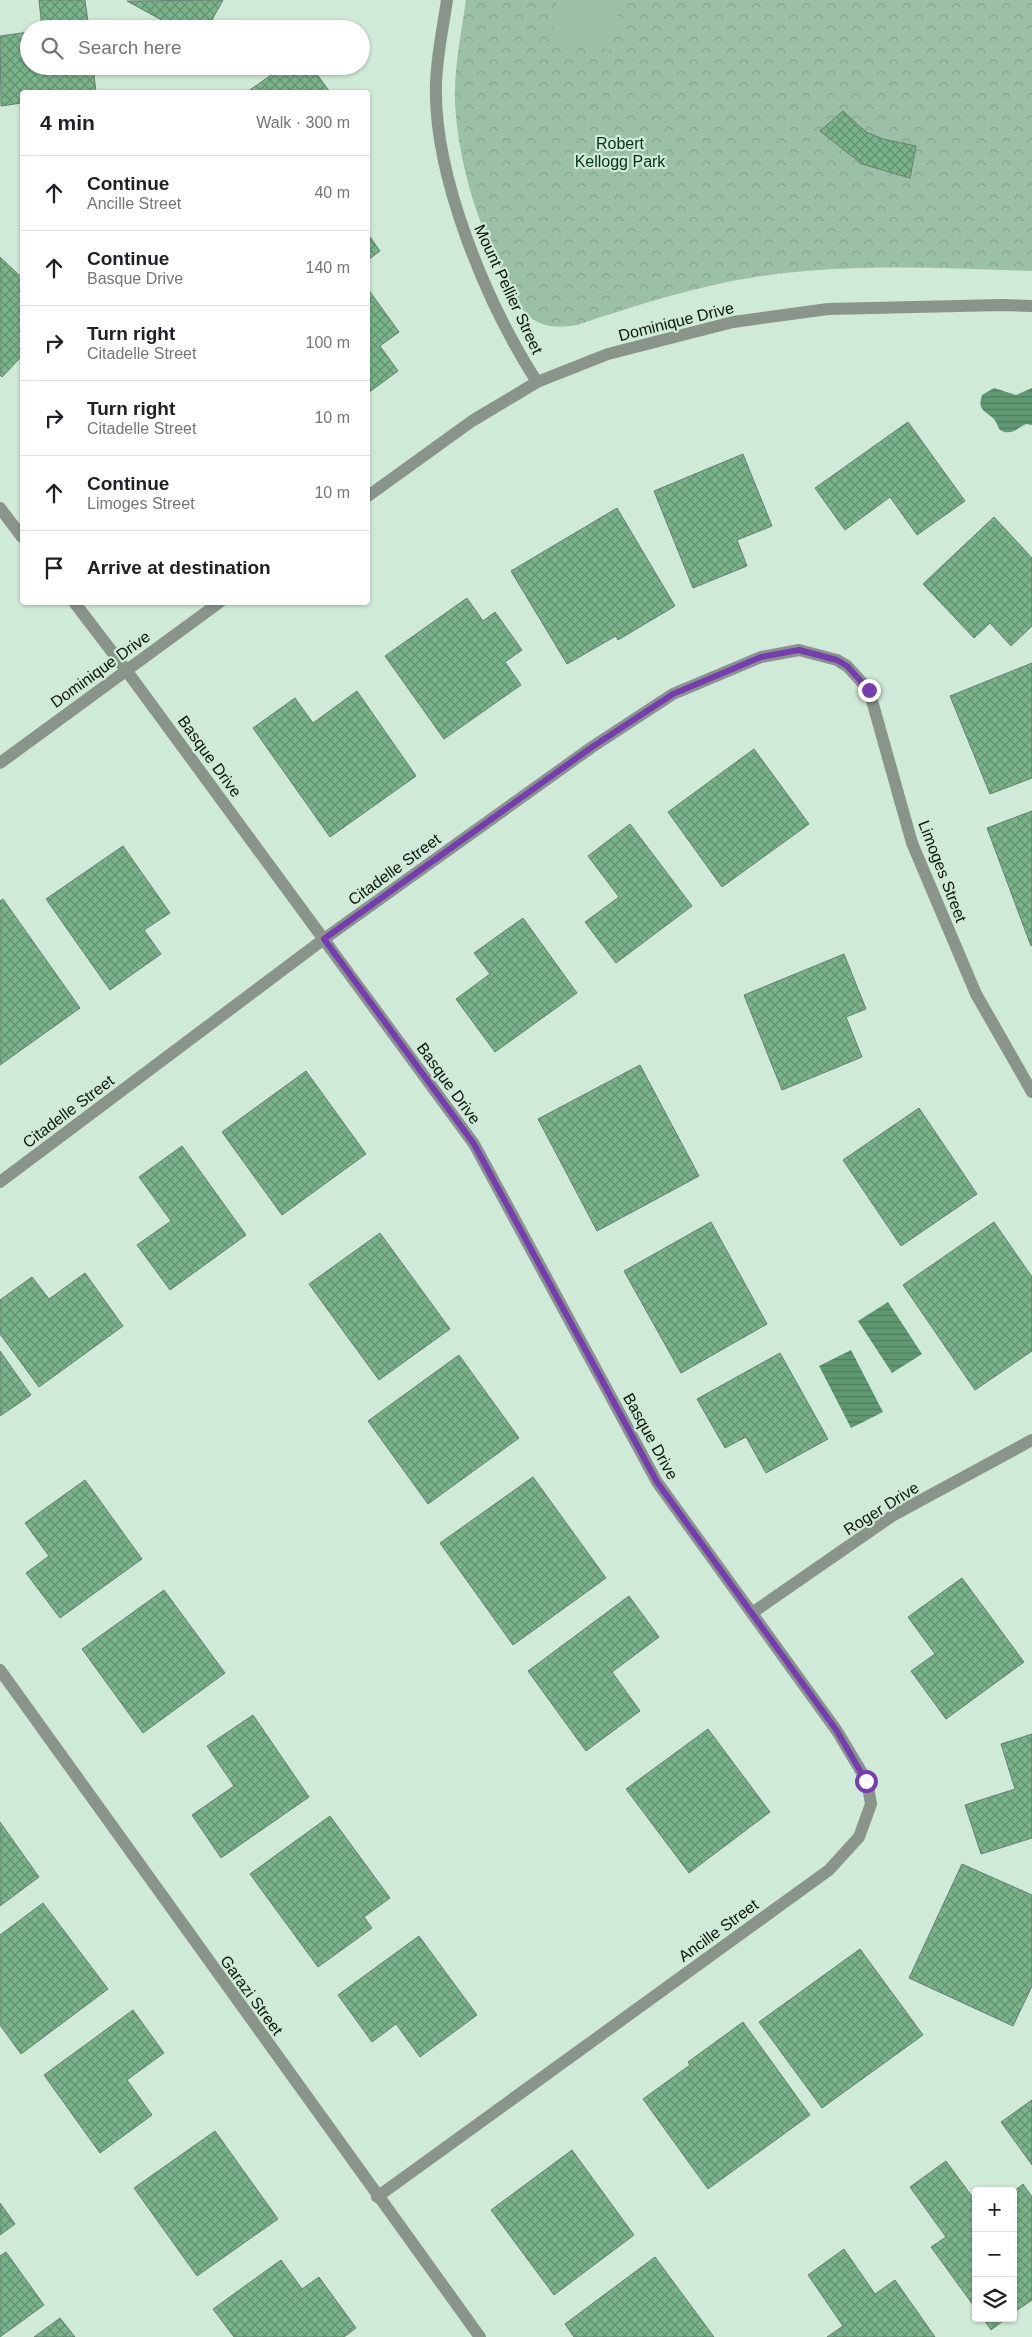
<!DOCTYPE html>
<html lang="en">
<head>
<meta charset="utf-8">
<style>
	:root { --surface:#fff; --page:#f6f6f6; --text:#202124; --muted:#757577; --line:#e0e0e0 }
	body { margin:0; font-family:Helvetica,sans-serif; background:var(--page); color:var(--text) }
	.controls { position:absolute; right:15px; bottom:15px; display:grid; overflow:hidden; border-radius:5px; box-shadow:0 1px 4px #0004 }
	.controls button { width:45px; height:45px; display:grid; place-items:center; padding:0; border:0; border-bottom:1px solid var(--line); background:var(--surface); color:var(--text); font:25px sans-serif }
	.stop { position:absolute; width:15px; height:15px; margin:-11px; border:4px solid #773cb2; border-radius:50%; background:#fff }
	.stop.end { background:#773cb2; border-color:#fff; box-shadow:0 1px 5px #0008 }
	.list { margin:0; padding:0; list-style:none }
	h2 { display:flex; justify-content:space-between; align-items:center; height:65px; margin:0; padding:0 20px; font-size:21px }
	h2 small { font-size:16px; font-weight:400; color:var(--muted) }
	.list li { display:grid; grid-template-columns:32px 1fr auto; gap:15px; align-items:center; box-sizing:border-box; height:75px; padding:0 20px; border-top:1px solid var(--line) }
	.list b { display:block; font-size:19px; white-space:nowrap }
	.list p { margin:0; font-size:16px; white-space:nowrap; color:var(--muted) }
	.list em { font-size:16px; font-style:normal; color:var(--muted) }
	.icon { flex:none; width:28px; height:28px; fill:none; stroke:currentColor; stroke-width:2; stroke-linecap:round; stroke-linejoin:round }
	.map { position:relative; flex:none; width:1032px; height:2337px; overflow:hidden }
	.search { position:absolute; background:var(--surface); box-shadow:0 1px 4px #0004; left:20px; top:20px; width:350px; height:55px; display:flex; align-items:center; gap:12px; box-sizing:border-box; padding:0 18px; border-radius:28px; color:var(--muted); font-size:19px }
	.panel { position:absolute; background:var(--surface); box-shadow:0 1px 4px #0004; left:20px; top:90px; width:350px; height:515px; border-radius:5px }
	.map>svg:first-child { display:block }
	.park { fill:url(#park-crowns) }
	.pitch { fill:#9cc0a6 }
	.water { fill:url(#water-rules) }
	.building { fill:url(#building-cross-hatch); stroke:#69816f }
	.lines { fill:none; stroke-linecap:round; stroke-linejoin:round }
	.minor { stroke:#89948b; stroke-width:12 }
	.route { stroke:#773cb2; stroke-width:6 }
	.labels { text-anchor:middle; stroke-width:4.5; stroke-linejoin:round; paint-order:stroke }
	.park-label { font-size:16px; fill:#023318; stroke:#cfead6 }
	.street-label { font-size:16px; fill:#0c150f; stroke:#cfead6 }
</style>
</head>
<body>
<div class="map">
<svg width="1032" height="2337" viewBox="0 0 1032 2337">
	<defs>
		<pattern id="park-crowns" width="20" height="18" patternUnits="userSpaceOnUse" patternTransform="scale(1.25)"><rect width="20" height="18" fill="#9cc0a6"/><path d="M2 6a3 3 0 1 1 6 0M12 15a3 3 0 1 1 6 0" fill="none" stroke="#85a48e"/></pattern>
		<pattern id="water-rules" width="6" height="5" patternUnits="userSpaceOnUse" patternTransform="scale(1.25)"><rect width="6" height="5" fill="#5f9971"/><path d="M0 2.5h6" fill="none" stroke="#4d7c5b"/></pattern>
		<pattern id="building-cross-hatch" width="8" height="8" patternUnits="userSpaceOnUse" patternTransform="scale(1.25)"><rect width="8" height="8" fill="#79b48b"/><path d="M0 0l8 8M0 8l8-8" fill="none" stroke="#629170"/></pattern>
	</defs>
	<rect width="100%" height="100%" fill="#cfead6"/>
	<!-- park -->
	<path class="park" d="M466,0H1032V271C940,268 847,263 756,277C695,286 635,306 577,325C560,328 543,328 530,317C517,306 511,291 504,276C477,222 458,162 455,102C454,68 461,34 466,0Z"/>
	<!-- pitch -->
	<path class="pitch" d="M557,0H620L612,50L551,41Z"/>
	<!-- water -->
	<path class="water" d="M994,388L1016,395L1032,388V425L1026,424C1016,429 1011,436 1000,430C998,427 996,421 994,419C985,410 977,411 982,395Z
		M888,1302L922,1354L892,1373L858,1321Z
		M851,1350L883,1412L851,1428L819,1366Z"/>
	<!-- building -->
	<path class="building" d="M39,0H85L89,29H42Z
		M223,0L207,29H178L127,1Z
		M29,32V66H93L96,92H22V103L1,106L0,36Z
		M284,66H311L330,92H247Z
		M843,111L866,132L883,139L916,146L910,178L862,164L820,131Z
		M368,234L380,251L368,260Z
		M0,257L22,278V356L2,377L0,375Z
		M368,289L399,332L380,346L398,371L368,393Z
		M908,422L965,501L917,535L890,497L845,530L815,488Z
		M743,454L772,526L737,540L747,566L693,588L654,491Z
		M617,508L675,606L618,640L616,636L567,664L511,571Z
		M994,517L1032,558V626L1011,646L990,623L974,638L923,584Z
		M467,598L483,621L495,612L522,650L505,662L521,685L444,739L385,656Z
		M1032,663V778L990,794L950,696Z
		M357,691L416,776L330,837L253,728L295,698L313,723Z
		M754,749L809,824L722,887L668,812Z
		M1032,811V945L1031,946L987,828Z
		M630,824L692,906L616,963L585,922L619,897L588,856Z
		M123,846L170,913L144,930L161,954L110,990L46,899Z
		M3,899L80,1008L0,1065V901Z
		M523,918L577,993L495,1052L456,999L490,974L474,953Z
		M844,954L866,1009L846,1017L862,1057L782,1090L744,995Z
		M640,1065L699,1176L597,1231L538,1119Z
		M306,1071L366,1154L282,1215L222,1132Z
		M919,1108L977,1194L901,1246L843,1160Z
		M182,1146L246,1235L170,1290L137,1245L171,1221L139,1177Z
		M711,1222L767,1324L681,1373L624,1271Z
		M994,1222L1032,1277V1351L975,1390L903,1285Z
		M380,1233L450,1329L379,1380L309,1284Z
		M85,1273L123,1326L39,1387L0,1334V1300L32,1277L49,1299Z
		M0,1351L31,1395L0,1416Z
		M780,1353L828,1439L766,1473L746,1437L725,1448L697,1399Z
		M459,1355L519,1438L428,1504L368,1421Z
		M533,1477L606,1578L513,1645L440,1543Z
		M85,1480L142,1559L60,1618L26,1573L49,1556L25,1523Z
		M962,1578L1024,1662L946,1719L911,1671L935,1654L908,1617Z
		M164,1590L225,1673L143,1733L82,1649Z
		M629,1596L659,1637L612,1672L640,1711L586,1751L528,1671Z
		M253,1715L309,1797L221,1858L192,1815L234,1786L207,1746Z
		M708,1729L770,1812L689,1873L626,1789Z
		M1032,1734V1838L981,1854L965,1805L1015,1789L1001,1744Z
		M330,1816L390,1898L364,1917L372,1928L318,1967L250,1874Z
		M0,1822L39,1877L0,1906Z
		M962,1864L1032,1895V1986L1013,2026L909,1978Z
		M43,1903L108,1989L21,2054L0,2025V1935Z
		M419,1936L477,2015L420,2057L396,2024L372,2042L338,1995Z
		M860,1949L923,2035L822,2108L759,2022Z
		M133,2010L164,2053L127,2080L152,2115L100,2153L44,2075Z
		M743,2022L810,2115L708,2189L643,2099L690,2065L688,2062Z
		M1032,2100V2165L1001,2122Z
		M215,2131L278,2219L197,2276L134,2188Z
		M572,2150L634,2235L554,2295L491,2210Z
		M946,2161L976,2202V2309L931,2247L946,2237L910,2187Z
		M1023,2184L1032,2197V2300L1013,2313V2192Z
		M0,2203L15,2224L0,2235Z
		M844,2249L875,2294L895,2280L935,2337H827L843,2326L808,2275Z
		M6,2252L44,2305L0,2337V2256Z
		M655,2257L714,2337H574L565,2324Z
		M281,2260L302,2289L319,2277L356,2328L344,2337H234L213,2309Z
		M60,2318L75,2337H34Z
		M983,2318H1007L991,2330Z"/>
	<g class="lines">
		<!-- minor -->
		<path class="minor" d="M447,0C443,27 437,55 436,83C433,176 487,304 537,382
			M368,496L472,421L537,382L608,354L733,322L828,309L1002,305L1032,306
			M0,508L22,537
			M74,602L126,670L474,1144L657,1482L837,1731L867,1781L871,1804L859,1837L829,1870L377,2197
			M0,763L220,602
			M0,1182L324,939L592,747L673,694L761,657L799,650L837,660L847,666L869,690L912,843L976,994L1032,1092
			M752,1613L892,1516L1032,1440
			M0,1670L480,2337"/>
	</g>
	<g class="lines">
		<!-- route -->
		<path class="route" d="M866,1781L837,1731L657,1482L474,1144L324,939L592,747L673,694L761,657L799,650L837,660L847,666L869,690"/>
	</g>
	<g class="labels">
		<!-- park labels -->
		<g class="park-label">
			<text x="620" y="149">Robert<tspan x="620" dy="18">Kellogg Park</tspan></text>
		</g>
		<!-- street labels -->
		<g class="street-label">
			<text transform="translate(509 289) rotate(65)" y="6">Mount Pellier Street</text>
			<text transform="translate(676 321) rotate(-14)" y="6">Dominique Drive</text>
			<text transform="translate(100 669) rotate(-36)" y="6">Dominique Drive</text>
			<text transform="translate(210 756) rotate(54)" y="6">Basque Drive</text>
			<text transform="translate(394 869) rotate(-36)" y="6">Citadelle Street</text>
			<text transform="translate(943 871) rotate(69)" y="6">Limoges Street</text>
			<text transform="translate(449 1083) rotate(54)" y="6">Basque Drive</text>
			<text transform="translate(68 1111) rotate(-37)" y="6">Citadelle Street</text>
			<text transform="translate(651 1436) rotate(61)" y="6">Basque Drive</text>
			<text transform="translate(881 1508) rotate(-32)" y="6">Roger Drive</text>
			<text transform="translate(718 1930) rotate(-36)" y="6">Ancille Street</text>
			<text transform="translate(252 1995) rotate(54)" y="6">Garazi Street</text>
		</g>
	</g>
</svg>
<div class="controls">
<button>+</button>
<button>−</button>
<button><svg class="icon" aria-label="layers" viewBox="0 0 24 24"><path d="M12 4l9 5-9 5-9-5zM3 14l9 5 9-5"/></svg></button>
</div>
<div class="stop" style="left:866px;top:1781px"></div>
<div class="stop end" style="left:869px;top:690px"></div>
<div class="search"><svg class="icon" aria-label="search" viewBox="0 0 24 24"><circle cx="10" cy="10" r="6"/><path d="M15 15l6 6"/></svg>Search here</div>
<section class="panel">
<h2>4 min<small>Walk · 300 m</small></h2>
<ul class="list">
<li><svg class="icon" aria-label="ahead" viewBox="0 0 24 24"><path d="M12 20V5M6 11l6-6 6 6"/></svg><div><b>Continue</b><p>Ancille Street</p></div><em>40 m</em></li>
<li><svg class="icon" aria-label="ahead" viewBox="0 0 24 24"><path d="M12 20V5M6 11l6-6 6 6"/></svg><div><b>Continue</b><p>Basque Drive</p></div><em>140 m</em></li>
<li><svg class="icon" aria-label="right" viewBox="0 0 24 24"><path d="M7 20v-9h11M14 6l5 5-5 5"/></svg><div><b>Turn right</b><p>Citadelle Street</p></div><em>100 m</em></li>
<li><svg class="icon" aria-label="right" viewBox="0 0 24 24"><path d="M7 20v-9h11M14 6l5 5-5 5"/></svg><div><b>Turn right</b><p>Citadelle Street</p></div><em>10 m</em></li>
<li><svg class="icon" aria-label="ahead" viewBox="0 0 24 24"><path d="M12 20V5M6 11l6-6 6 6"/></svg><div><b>Continue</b><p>Limoges Street</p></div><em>10 m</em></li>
<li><svg class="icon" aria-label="arrive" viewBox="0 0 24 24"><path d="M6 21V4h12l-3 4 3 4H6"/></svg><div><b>Arrive at destination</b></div></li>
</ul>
</section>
</div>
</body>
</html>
